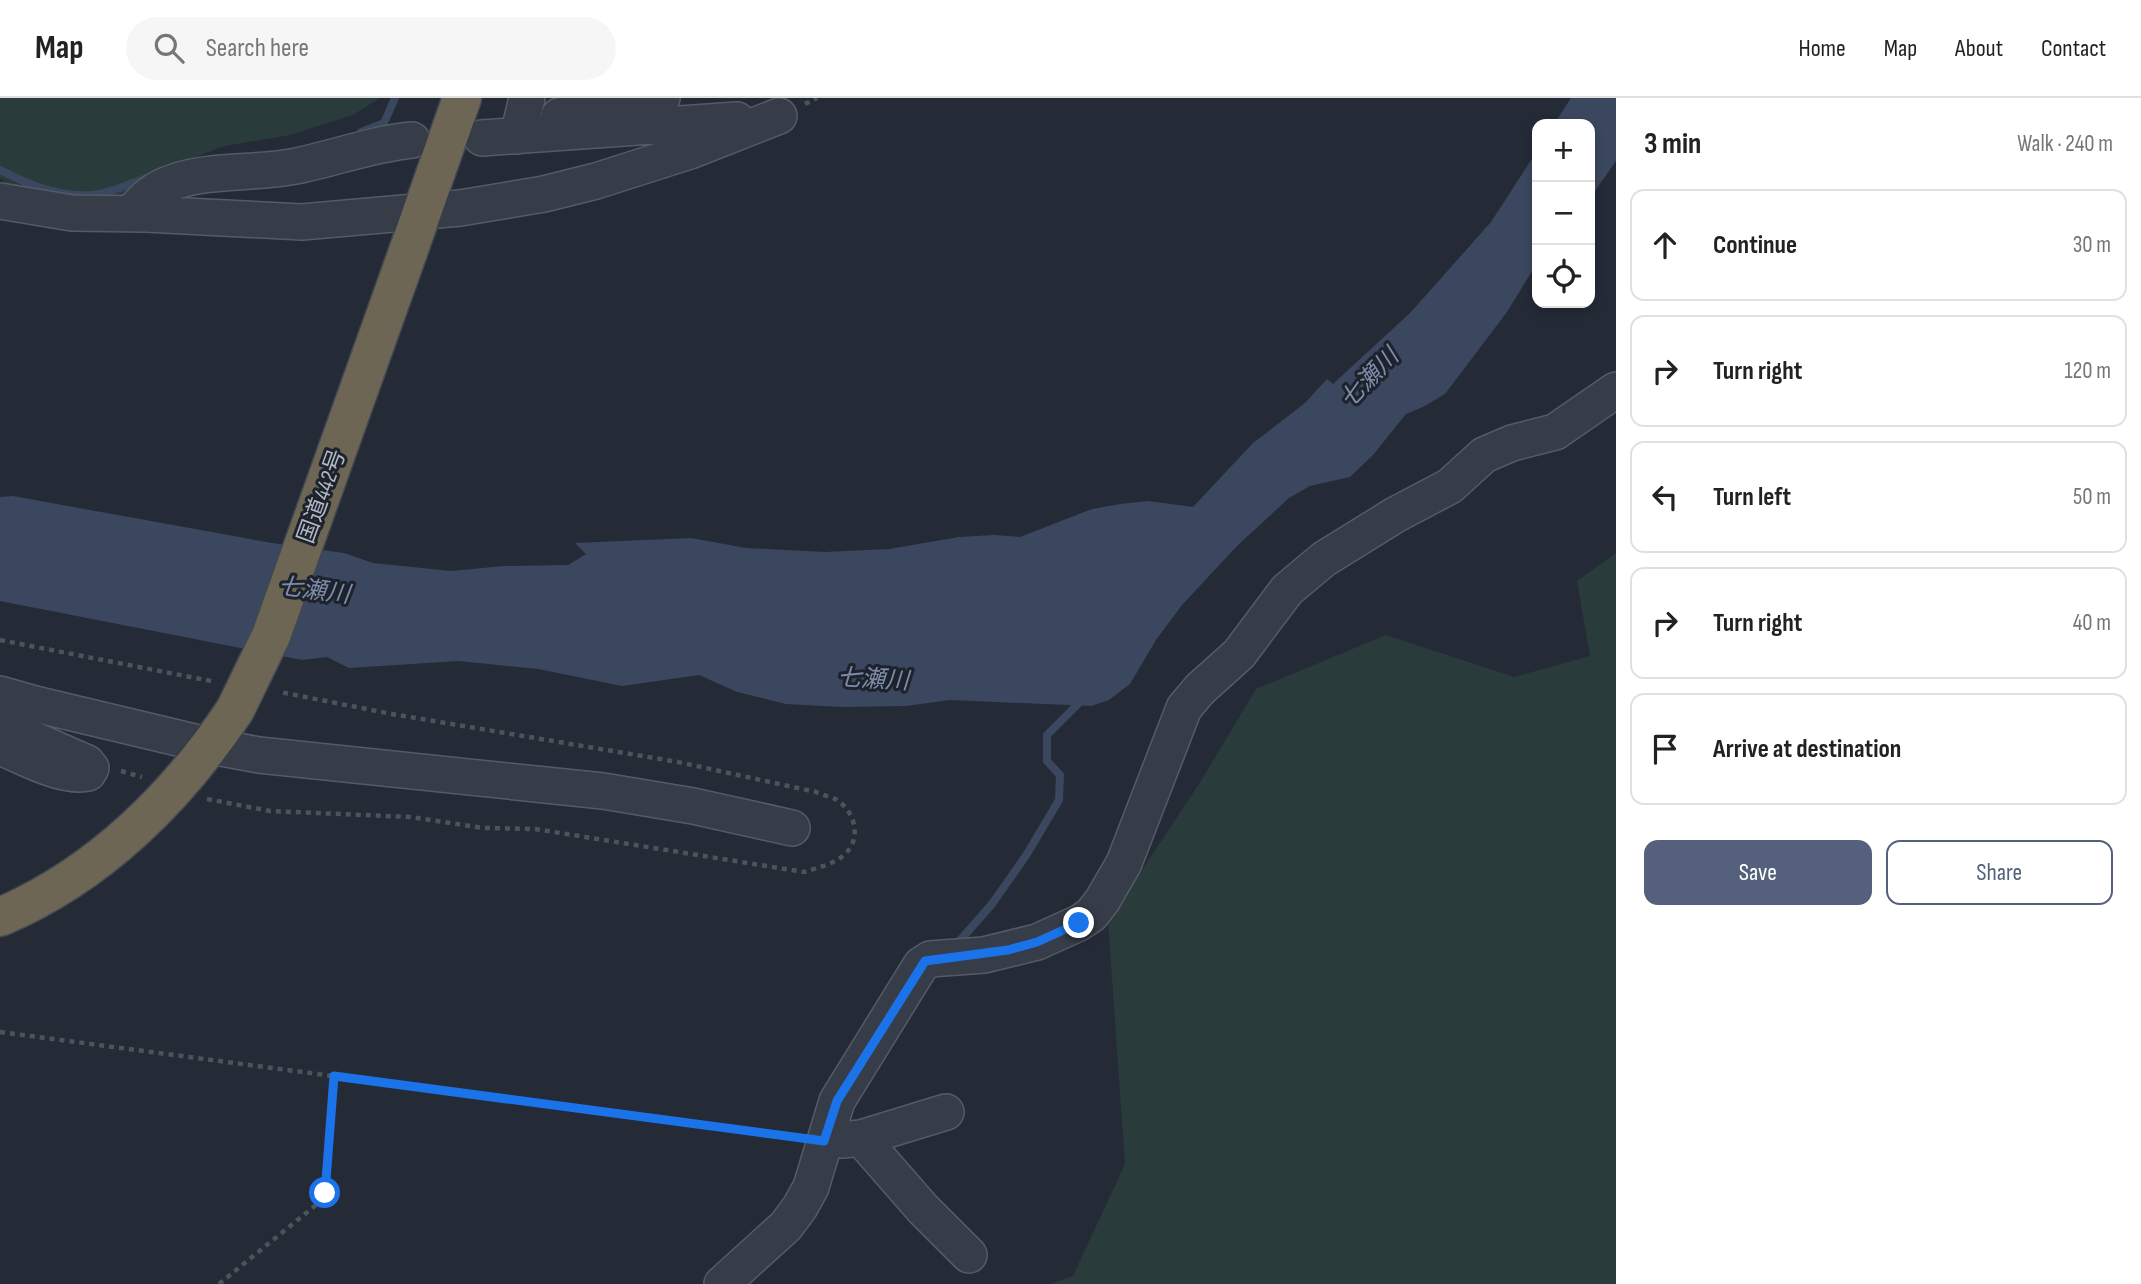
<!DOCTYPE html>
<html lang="en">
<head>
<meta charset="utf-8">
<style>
	:root { --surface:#fff; --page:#f6f6f6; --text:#222; --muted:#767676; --line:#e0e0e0; --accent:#54607c }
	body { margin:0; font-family:"Sofia Sans Condensed","Noto Sans JP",sans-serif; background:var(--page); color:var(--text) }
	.controls { position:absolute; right:21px; top:21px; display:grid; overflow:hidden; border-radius:14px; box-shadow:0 4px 10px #0003 }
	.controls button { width:63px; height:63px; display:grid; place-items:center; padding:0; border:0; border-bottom:2px solid var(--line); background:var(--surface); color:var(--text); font:35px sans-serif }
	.stop { position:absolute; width:21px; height:21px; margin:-16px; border:5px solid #1a73e8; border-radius:50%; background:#fff }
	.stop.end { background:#1a73e8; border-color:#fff; box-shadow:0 2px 7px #0008 }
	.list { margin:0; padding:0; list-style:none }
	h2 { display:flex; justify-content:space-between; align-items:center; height:91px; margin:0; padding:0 28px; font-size:30px }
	h2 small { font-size:23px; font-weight:400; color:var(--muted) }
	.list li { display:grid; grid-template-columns:46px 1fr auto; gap:21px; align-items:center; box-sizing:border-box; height:112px; margin:0 14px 14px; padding:0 14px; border:2px solid var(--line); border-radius:14px }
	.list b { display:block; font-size:26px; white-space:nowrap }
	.list em { font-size:23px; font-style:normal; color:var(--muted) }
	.actions { display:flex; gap:14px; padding:21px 28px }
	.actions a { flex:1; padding:16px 0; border:2px solid var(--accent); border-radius:14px; text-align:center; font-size:24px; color:var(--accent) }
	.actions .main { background:var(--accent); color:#fff }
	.icon { flex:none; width:38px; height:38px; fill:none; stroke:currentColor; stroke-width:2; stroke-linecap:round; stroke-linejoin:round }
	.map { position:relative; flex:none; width:1616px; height:1186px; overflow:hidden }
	header { display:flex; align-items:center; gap:42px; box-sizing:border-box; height:98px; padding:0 35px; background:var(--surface); border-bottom:2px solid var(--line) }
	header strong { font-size:33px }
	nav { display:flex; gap:38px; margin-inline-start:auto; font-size:24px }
	.search { width:490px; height:63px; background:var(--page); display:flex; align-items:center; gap:18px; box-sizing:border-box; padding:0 24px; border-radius:38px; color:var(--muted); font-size:26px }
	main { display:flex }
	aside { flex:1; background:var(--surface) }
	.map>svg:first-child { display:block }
	.green { fill:#2a3b3c }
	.water { fill:#3b475e }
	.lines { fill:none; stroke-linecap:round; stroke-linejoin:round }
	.stream { stroke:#3b475e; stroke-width:8 }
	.minor-casing { stroke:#555b66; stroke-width:38 }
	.highway-casing { stroke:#424852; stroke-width:41 }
	.path { stroke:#48565a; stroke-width:4.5; stroke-dasharray:5 5; stroke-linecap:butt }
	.minor { stroke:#373d48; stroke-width:35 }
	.highway { stroke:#6d6655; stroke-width:38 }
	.highway-bridge-casing { stroke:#424852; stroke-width:41; stroke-linecap:butt }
	.highway-bridge { stroke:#6d6655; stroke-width:38 }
	.route { stroke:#1a73e8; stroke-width:9 }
	.labels { text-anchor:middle; stroke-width:6; stroke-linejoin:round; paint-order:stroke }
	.street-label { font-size:23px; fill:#b2b8c4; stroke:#1d222c }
	.water-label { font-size:24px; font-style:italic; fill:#7d8da9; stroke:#1d222c }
</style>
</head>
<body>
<header>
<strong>Map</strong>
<div class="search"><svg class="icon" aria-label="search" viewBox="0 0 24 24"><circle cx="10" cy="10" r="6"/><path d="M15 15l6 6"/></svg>Search here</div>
<nav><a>Home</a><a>Map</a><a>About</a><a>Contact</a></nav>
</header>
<main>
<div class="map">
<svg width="1616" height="1186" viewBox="0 0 1616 1186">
	<rect width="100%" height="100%" fill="#242b37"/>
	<!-- green -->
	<path class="green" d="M0,0H380L353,17L290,37L224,48L180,65L102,111L22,98L0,80Z
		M1616,455V1186H1050L1073,1178L1125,1066L1108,823L1199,686L1256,591L1386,537L1514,579L1590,558L1577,483Z"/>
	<!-- water -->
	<path class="water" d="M1571,0H1616V63L1590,100V26H1554Z
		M1537,53V165L1507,214L1445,296L1423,309L1406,316L1373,357L1350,379L1310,388L1289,400L1237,448L1182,507L1156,542L1130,586L1109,602L1091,608L950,602L906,608L842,609L786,606L737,594L699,577L622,588L538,571L459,563L349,570L327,559L302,562L0,503V399L13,398L272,445L344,455L373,465L451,473L504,468L568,467L586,456L575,445L691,440L746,450L825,454L889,451L959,439L994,437L1020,439L1092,411L1120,406L1148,403L1193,409L1253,345L1305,305L1327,281L1333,286L1411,214L1491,124Z"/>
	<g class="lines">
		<!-- stream -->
		<path class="stream" d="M361,34L384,25L395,0
			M0,72C29,87 65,102 99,96C116,93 134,84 150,79
			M956,847L992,806L1027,756L1059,702L1060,677L1047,663V637L1082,602"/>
		<defs>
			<path id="minor" d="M559,18L594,10L662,0
				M518,38L527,0
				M482,40L737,22
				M0,103L72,115L146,116L302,124L460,110L544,96L596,83L690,53L779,18
				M131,116C143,101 155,90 174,84C210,71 258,76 296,68C335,60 372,46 412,42
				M0,596L35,606L211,648L259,657L603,693L693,708L792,730
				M0,627L87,665L91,670L88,675C63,681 23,658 0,649
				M861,1040L923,1111L969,1157
				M842,1042L861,1040L946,1014
				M722,1186L786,1128L800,1109L811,1089L837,1003L921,867L930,861L984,857L1037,844L1079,825L1091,817L1102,803L1124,765L1184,610L1200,591L1239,556L1287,492L1324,461L1395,417L1450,388L1484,357L1512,345L1555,334L1616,292"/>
			<path id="highway" d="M409,151L462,0
				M0,819C99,777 177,699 235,612"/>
		</defs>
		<!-- minor casing -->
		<use href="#minor" class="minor-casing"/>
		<!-- highway casing -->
		<use href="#highway" class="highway-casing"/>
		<!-- path -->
		<path class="path" d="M805,6L817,0
			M0,542L216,584
			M121,673L142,679
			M207,701L270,713L410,719L484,730L535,731L804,774C817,770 835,766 845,756C862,740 855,714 837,702C831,699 823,697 816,694L678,664L392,616L280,594
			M0,934L794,1039
			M219,1186L316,1107L325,1095L334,978"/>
		<!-- minor -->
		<use href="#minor" class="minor"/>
		<!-- highway -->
		<use href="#highway" class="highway"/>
		<defs>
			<path id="highway-bridge" d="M235,612L271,538L409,151"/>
		</defs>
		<!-- highway-bridge casing -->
		<use href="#highway-bridge" class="highway-bridge-casing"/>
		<!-- highway-bridge -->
		<use href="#highway-bridge" class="highway-bridge"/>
	</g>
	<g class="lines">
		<!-- route -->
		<path class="route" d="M325,1095L334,978L824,1043L837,1003L925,863L1008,852L1037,844L1079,825"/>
	</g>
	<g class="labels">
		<!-- street labels -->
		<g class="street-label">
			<text transform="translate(321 398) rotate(-70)" y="8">国道442号</text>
		</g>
		<!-- water labels -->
		<g class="water-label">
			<text transform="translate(1369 280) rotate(-46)" y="8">七瀬川</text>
			<text transform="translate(314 492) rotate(7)" y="8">七瀬川</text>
			<text transform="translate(873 581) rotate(3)" y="8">七瀬川</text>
		</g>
	</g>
</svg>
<div class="controls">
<button>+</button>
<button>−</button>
<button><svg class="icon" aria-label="locate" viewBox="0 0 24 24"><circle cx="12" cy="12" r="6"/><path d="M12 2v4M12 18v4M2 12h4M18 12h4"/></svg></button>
</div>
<div class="stop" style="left:325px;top:1095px"></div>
<div class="stop end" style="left:1079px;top:825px"></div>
</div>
<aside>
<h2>3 min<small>Walk · 240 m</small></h2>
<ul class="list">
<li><svg class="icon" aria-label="ahead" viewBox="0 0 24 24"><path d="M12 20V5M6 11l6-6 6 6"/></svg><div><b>Continue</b></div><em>30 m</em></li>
<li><svg class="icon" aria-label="right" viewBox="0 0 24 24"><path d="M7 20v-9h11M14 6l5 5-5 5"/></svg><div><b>Turn right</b></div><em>120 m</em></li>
<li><svg class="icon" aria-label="left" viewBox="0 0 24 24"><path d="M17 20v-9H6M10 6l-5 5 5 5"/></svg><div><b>Turn left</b></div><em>50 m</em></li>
<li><svg class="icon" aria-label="right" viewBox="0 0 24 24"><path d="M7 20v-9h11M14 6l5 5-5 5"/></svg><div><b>Turn right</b></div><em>40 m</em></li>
<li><svg class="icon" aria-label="arrive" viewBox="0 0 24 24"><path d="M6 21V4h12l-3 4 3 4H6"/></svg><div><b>Arrive at destination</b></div></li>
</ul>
<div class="actions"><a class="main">Save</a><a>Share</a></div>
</aside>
</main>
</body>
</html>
